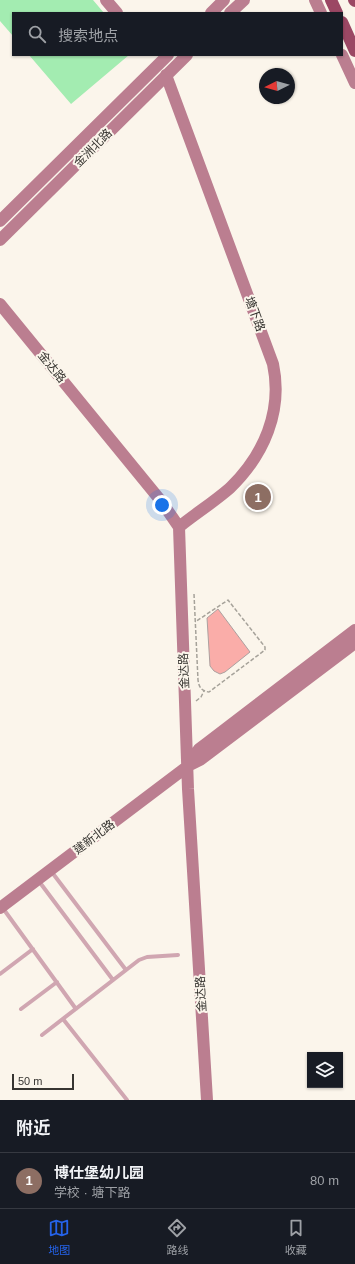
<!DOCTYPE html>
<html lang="zh">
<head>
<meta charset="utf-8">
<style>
	:root { --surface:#171b24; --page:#242831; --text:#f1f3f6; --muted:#9ea1a6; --line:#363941; --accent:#2563eb }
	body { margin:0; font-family:Helvetica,"Noto Sans SC",sans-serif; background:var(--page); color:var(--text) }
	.controls { position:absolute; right:12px; bottom:12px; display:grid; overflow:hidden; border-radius:0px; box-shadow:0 1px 3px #0004 }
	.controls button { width:36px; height:36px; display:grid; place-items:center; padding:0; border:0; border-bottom:1px solid var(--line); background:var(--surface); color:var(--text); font:20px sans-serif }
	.compass { position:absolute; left:259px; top:68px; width:36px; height:36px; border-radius:50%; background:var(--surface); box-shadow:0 1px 3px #0004; rotate:265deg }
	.scale { position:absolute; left:12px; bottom:10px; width:62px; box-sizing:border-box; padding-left:4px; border:2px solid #373531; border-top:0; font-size:11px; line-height:14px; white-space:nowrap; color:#373531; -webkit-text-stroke:3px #fbf5eb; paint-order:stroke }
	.you { position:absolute; left:162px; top:505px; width:14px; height:14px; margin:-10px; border:3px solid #fff; border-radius:50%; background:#1a73e8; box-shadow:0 0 0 6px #1a73e833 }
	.badge { display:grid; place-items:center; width:26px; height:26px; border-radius:50%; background:var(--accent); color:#fff; font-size:13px; font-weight:700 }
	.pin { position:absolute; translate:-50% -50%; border:2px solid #fff; box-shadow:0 1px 4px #0006 }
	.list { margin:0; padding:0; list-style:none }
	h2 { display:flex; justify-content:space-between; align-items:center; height:52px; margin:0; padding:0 16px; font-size:17px }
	h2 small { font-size:13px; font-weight:400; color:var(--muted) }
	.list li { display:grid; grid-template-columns:26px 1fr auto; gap:12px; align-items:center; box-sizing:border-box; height:56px; padding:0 16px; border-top:1px solid var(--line) }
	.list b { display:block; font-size:15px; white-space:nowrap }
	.list p { margin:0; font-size:13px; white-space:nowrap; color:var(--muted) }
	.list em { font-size:13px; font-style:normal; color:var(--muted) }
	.icon { flex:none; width:22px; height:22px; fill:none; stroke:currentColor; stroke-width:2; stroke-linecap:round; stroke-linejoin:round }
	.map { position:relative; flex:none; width:355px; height:1100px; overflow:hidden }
	.search { position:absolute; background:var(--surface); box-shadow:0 1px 3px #0004; left:12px; right:12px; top:12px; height:44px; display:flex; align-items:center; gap:10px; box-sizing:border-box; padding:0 14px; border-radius:0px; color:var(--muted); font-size:15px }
	.sheet { height:108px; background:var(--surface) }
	nav { display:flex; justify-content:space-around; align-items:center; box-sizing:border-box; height:56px; border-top:1px solid var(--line); background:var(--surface); font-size:11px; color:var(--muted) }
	nav a { display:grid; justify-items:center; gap:2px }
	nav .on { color:var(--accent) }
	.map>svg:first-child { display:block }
	.green { fill:#a3ecb1 }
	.building { fill:#faada9; stroke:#aca09f }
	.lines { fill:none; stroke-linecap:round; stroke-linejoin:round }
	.path { stroke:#a6a29a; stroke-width:1.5; stroke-dasharray:4 2; stroke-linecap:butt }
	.lane { stroke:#d0a6b1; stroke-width:4 }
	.secondary { stroke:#bb7e90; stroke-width:12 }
	.highway { stroke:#9b4764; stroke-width:12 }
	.labels { text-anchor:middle; stroke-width:4; stroke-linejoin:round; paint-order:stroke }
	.street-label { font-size:12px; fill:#373531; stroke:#fbf5eb }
</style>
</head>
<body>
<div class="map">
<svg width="355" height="1100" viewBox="0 0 355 1100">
	<rect width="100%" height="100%" fill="#fbf5eb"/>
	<!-- green -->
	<path class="green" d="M0,0H93L104,13H13V36L0,21Z
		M29,55H129L71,104Z"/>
	<!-- building -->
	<path class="building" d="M218,609L250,652L225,672L220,674L214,671L210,666L207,618Z"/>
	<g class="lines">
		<!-- path -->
		<path class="path" d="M194,594L198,680C199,688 202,691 209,692L265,650V647L228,600L195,622
			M196,701L201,697L204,691"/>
		<!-- lane -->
		<path class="lane" d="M51,871L126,970
			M38,880L113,980
			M2,907L76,1009
			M0,974L33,949
			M21,1009L57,982
			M63,1019L127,1100
			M42,1035L139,960L147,957L178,955"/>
		<!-- secondary -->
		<path class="secondary" d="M106,0L117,13
			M315,0L321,13
			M211,13L224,0
			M230,13L244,0
			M342,55L355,83
			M166,75L273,364C283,411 264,455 230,488C214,502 195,514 179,527
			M0,221L168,55
			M0,240L187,55
			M0,304L161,501L179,527L188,789L207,1100
			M188,766L199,749L207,743L355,630
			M0,908L188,766L200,760L355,643"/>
		<!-- highway -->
		<path class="highway" d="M331,0L337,13
			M354,0L355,1
			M342,22L355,51"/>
	</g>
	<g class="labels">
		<!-- street labels -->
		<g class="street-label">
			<text transform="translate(93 148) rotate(-45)" y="4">金洲北路</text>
			<text transform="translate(255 314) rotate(70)" y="4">塘下路</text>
			<text transform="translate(52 367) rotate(51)" y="4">金达路</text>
			<text transform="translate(184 671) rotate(-92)" y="4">金达路</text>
			<text transform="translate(94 837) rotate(-37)" y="4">建新北路</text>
			<text transform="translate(201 994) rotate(-93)" y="4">金达路</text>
		</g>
	</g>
</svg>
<div class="controls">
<button><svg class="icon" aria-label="layers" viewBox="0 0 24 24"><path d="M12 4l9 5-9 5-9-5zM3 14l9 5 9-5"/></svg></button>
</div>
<svg class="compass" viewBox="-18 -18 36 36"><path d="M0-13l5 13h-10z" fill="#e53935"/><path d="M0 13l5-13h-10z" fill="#9ea1a6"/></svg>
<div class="scale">50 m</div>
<div class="you"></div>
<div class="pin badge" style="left:258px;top:497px;background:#8d6e63">1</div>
<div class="search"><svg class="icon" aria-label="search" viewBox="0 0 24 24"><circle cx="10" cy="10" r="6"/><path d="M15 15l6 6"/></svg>搜索地点</div>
</div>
<section class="sheet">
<h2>附近<small></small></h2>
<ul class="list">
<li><span class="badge" style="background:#8d6e63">1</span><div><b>博仕堡幼儿园</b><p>学校 · 塘下路</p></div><em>80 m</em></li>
</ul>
</section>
<nav>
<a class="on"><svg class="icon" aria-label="map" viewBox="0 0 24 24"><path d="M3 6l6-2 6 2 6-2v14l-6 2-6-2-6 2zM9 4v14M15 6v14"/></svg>地图</a>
<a><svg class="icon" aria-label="directions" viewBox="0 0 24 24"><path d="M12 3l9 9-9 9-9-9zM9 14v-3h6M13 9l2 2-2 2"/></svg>路线</a>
<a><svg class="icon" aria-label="saved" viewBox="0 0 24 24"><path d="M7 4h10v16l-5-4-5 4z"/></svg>收藏</a>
</nav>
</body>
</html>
